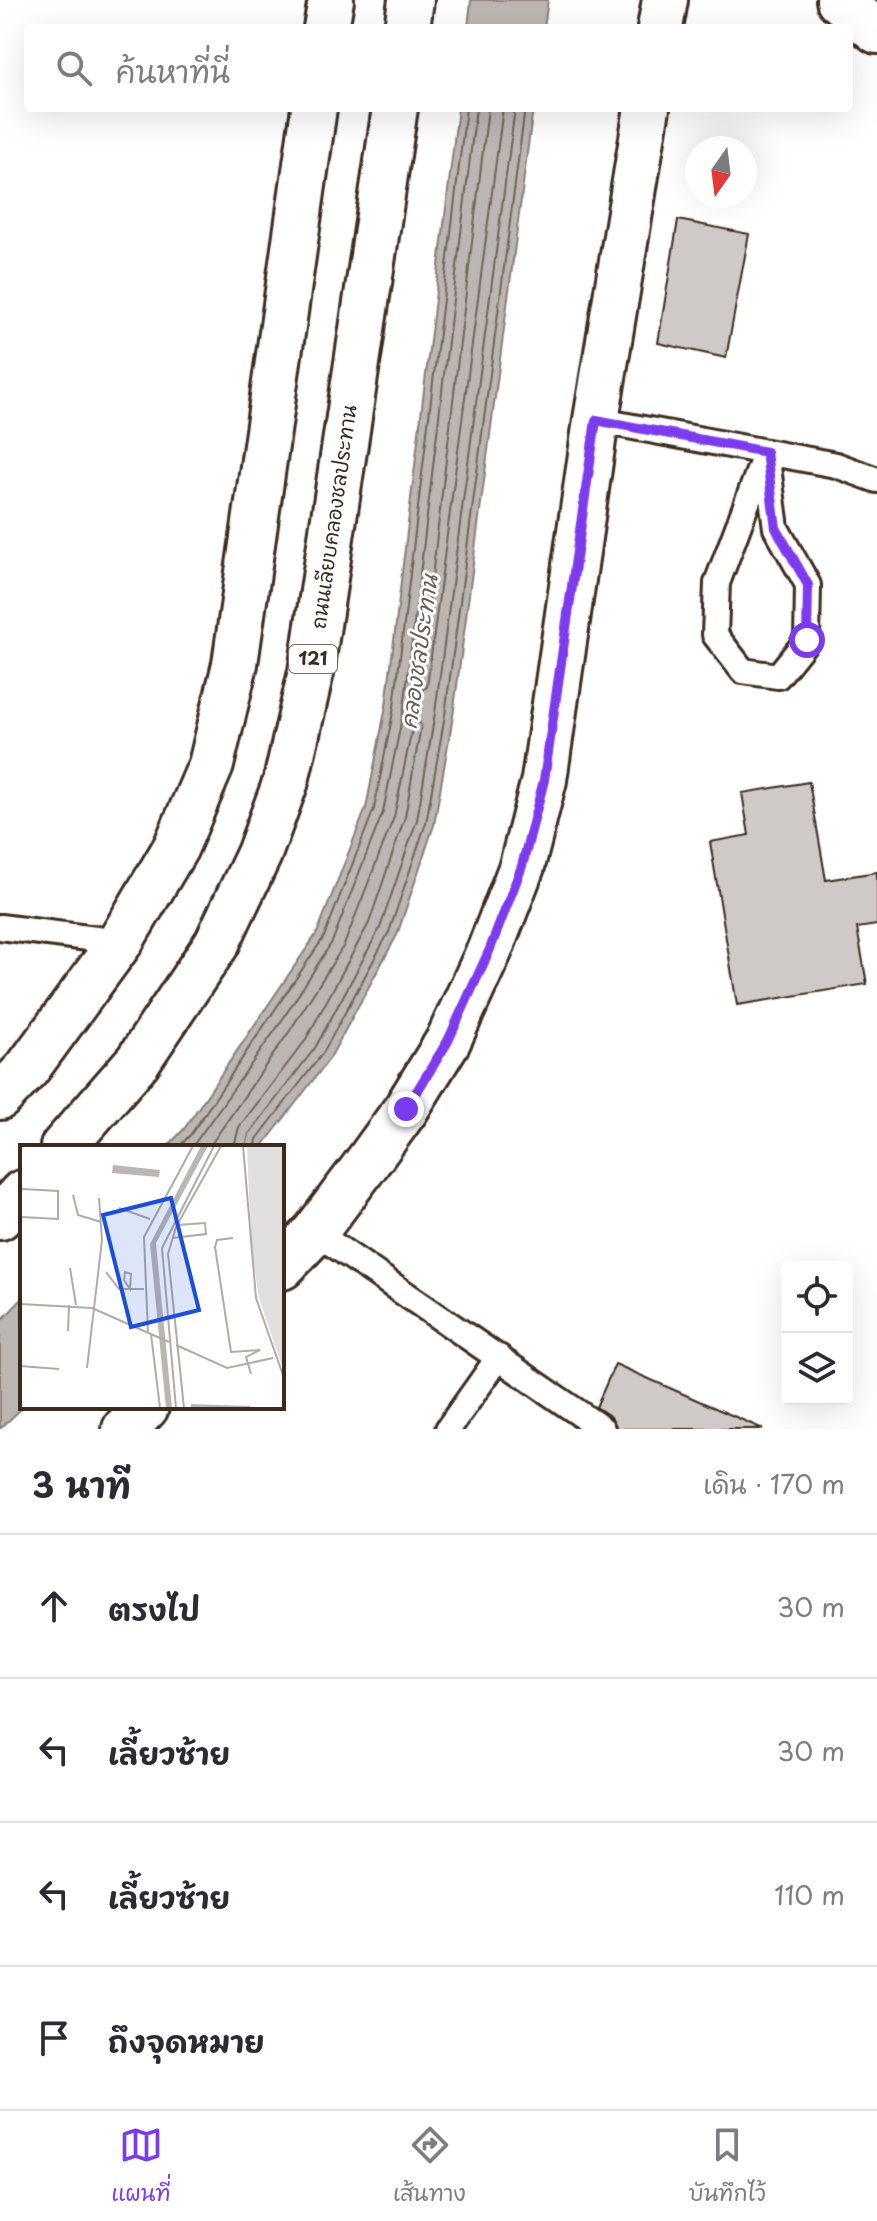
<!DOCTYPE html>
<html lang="th">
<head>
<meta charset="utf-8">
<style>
	:root { --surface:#fff; --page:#f7f7f7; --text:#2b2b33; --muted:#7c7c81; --line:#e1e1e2; --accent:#7c3aed }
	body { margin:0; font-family:"Playpen Sans","Playpen Sans Thai",sans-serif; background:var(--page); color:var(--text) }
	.controls { position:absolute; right:24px; bottom:24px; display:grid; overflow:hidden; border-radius:8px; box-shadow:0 8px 32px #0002 }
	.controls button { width:72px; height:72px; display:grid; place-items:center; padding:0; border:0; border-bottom:2px solid var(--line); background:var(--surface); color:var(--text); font:40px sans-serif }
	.compass { position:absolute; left:685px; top:136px; width:72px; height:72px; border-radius:50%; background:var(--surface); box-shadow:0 8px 32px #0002; rotate:194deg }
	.stop { position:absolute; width:24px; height:24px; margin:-18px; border:6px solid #7c3aed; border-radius:50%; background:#fff }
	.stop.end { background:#7c3aed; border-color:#fff; box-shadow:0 2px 8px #0008 }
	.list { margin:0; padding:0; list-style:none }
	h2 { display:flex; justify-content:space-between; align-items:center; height:104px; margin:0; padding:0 32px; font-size:34px }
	h2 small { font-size:26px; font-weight:400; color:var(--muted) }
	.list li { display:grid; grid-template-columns:52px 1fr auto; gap:24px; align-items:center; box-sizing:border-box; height:144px; padding:0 32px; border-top:2px solid var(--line) }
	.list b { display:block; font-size:30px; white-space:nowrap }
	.list em { font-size:26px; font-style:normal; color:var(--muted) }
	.icon { flex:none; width:44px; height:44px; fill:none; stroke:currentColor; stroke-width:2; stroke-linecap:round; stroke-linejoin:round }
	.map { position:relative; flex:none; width:877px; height:1429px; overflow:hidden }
	.search { position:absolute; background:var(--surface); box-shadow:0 8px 32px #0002; left:24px; right:24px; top:24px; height:88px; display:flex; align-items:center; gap:20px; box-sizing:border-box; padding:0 28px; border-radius:8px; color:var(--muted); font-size:30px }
	.sheet { height:680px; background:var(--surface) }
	nav { display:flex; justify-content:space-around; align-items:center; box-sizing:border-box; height:112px; border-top:2px solid var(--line); background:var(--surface); font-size:22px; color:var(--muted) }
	nav a { display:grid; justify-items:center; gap:4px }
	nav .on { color:var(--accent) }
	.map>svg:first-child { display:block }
	.water { fill:#bcb6b3; stroke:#887e77; stroke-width:2 }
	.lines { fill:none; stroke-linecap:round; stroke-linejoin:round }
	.shore { stroke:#6f625a; stroke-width:2 }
	.building { fill:#cfcac7; stroke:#3b2a1e; stroke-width:2 }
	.service-casing { stroke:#3b2a1e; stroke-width:30 }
	.minor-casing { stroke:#3b2a1e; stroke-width:50 }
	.secondary-casing { stroke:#3b2a1e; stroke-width:50 }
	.primary-casing { stroke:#3b2a1e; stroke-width:50 }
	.service { stroke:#fff; stroke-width:24 }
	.minor { stroke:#fff; stroke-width:44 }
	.secondary { stroke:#fff; stroke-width:44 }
	.primary { stroke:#fff; stroke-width:44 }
	.route { stroke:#7c3aed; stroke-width:10 }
	.labels { text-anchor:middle; stroke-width:6; stroke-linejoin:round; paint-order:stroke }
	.shield { fill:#fff; stroke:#766a62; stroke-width:2 }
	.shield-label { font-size:18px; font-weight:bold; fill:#3b2a1e }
	.street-label { font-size:20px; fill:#3b2a1e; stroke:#fff }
	.water-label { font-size:22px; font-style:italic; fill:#685b52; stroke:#fff }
	.inset-river { fill:none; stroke:#bcb6b3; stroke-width:4 }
	.inset-road { fill:none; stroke:#b1aaa5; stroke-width:2 }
	.view { fill:#1d4ed8; fill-opacity:0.15; stroke:#1d4ed8; stroke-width:4 }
	.inset-edge { fill:none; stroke:#3b2a1e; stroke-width:4 }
</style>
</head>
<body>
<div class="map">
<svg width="877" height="1429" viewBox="0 0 877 1429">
	<rect width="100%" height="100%" fill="#fff"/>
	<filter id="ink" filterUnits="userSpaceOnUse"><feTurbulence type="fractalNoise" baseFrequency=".0125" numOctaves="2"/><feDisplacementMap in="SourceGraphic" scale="16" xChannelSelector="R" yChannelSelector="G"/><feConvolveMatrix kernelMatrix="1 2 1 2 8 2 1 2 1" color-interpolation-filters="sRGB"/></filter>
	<g filter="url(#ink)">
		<!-- water -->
		<path class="water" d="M471,0H548L544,28H468Z
			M458,108H533L453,716L434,825L397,935L330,1058L262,1147H167L184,1129L317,933L366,808L386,706Z
			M22,1299L23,1407L0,1429V1322Z"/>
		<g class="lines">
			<!-- shore -->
			<path class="shore" d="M488,108L419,686L422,690L427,687L503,108
				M179,1147L191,1134L324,937L374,809L394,707L466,108
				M192,1147L279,1025L332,942L383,812L404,708L476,108
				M209,1147L289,1032L344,945L394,817L413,724L419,721L421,726L405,817L369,923L305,1041L239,1127L234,1147
				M246,1147L249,1134L315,1048L380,928L417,820L435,713L515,108
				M256,1147L257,1139L323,1053L389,932L426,823L445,715L525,108"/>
		</g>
		<!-- building -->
		<path class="building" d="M678,220L749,234L726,358L658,343Z
			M809,782L826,880L877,872V925L857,928L867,984L737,1005L710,842L749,835L742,793Z
			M615,1364L763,1429H617L611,1417L596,1407Z"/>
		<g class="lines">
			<defs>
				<path id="service" d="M596,420L836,465L877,480
					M766,452L776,528L808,585L807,640L778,676L743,671L715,635L717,583Z
					M0,927L120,942
					M315,1232L602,1429
					M448,1429L499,1357"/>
				<path id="minor" d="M839,0L877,31"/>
				<path id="secondary" d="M660,28L665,0
					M282,1267L315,1232L361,1171L406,1109L448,1041L490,949L522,866L544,780L596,420L647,108
					M125,1429L146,1407"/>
				<path id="primary" d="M326,28L331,0
					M407,28L411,0
					M0,1097L27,1069L120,942L176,847L211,765L235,664L314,108
					M63,1147L138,1061L217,943L259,854L286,781L311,672L395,108
					M0,1217L22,1193"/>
			</defs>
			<!-- service casing -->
			<use href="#service" class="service-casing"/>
			<!-- minor casing -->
			<use href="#minor" class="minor-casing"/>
			<!-- secondary casing -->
			<use href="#secondary" class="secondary-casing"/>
			<!-- primary casing -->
			<use href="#primary" class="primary-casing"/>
			<!-- service -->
			<use href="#service" class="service"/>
			<!-- minor -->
			<use href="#minor" class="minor"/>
			<!-- secondary -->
			<use href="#secondary" class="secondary"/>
			<!-- primary -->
			<use href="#primary" class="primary"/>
		</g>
	</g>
	<g class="lines" filter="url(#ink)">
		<!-- route -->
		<path class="route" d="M406,1109L448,1041L490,949L522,866L544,780L596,420L766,452L776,528L808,585L807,640"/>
	</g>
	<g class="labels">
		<!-- shield labels -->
		<rect class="shield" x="289" y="645" width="48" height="28" rx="6"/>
		<g class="shield-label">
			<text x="313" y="665">121</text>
		</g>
		<!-- street labels -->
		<g class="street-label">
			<text transform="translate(334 517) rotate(-82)" y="7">ถนนเลียบคลองชลประทาน</text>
		</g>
		<!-- water labels -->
		<g class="water-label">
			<text transform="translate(419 652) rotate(-82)" y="8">คลองชลประทาน</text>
		</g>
	</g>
	<!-- overview -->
	<g transform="translate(20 1145)">
		<rect width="264" height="264" fill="#fff"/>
		<path d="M227,1H264V227L239,153L231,102Z" fill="#e2e0de"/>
		<path d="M181,1H188L136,98L152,263H146L130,99ZM93,20L140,25L139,32L92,28Z" fill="#bcb6b3"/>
		<path class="inset-river" d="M171,261L230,263"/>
		<path class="inset-road" d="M223,1L236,153L264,233M0,44L1,71M53,50L58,70L81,77M99,63L130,74M1,72L38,74V46L2,44M152,93L186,89L185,78L157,80M213,93L197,95L195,102L211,207L240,205L226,212L231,229M50,123L56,160M86,127L99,144H124M105,127L111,129L110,144L104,135ZM0,159L72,163L149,197M48,186L49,160M128,188L124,92L173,1M131,189L140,263M156,200L207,223L253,213M0,221L39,224M67,223L82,95L79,53M156,263L142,103L194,1M164,263L148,109L156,82L201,1M178,263H222"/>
		<path class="view" d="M151,53L179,165L111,182L83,70Z"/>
		<rect width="264" height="264" class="inset-edge"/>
	</g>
</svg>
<div class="controls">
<button><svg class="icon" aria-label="locate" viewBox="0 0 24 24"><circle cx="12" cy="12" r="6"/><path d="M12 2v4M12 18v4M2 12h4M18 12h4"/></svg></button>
<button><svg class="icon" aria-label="layers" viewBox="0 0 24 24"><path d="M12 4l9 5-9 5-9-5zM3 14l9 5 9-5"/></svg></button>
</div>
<svg class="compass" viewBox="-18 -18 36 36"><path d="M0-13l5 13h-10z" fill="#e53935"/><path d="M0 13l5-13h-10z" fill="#7c7c81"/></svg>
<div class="stop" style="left:807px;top:640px"></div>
<div class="stop end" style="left:406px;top:1109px"></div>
<div class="search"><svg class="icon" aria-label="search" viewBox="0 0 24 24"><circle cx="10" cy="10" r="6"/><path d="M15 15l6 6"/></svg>ค้นหาที่นี่</div>
</div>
<section class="sheet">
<h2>3 นาที<small>เดิน · 170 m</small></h2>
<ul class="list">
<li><svg class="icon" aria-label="ahead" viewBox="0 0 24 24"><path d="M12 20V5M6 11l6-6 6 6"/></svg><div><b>ตรงไป</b></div><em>30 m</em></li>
<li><svg class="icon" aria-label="left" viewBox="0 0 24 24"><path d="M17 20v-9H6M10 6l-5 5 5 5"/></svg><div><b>เลี้ยวซ้าย</b></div><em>30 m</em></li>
<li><svg class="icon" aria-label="left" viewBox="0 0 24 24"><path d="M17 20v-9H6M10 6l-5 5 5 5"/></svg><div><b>เลี้ยวซ้าย</b></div><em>110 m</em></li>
<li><svg class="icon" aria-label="arrive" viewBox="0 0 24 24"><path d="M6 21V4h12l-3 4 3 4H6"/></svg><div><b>ถึงจุดหมาย</b></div></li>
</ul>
</section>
<nav>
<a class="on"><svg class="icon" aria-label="map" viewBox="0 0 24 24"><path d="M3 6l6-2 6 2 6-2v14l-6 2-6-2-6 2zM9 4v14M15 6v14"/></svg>แผนที่</a>
<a><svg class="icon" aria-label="directions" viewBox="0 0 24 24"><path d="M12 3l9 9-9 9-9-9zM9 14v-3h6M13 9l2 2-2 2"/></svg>เส้นทาง</a>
<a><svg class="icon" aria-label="saved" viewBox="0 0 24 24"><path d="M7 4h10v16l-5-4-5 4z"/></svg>บันทึกไว้</a>
</nav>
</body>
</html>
